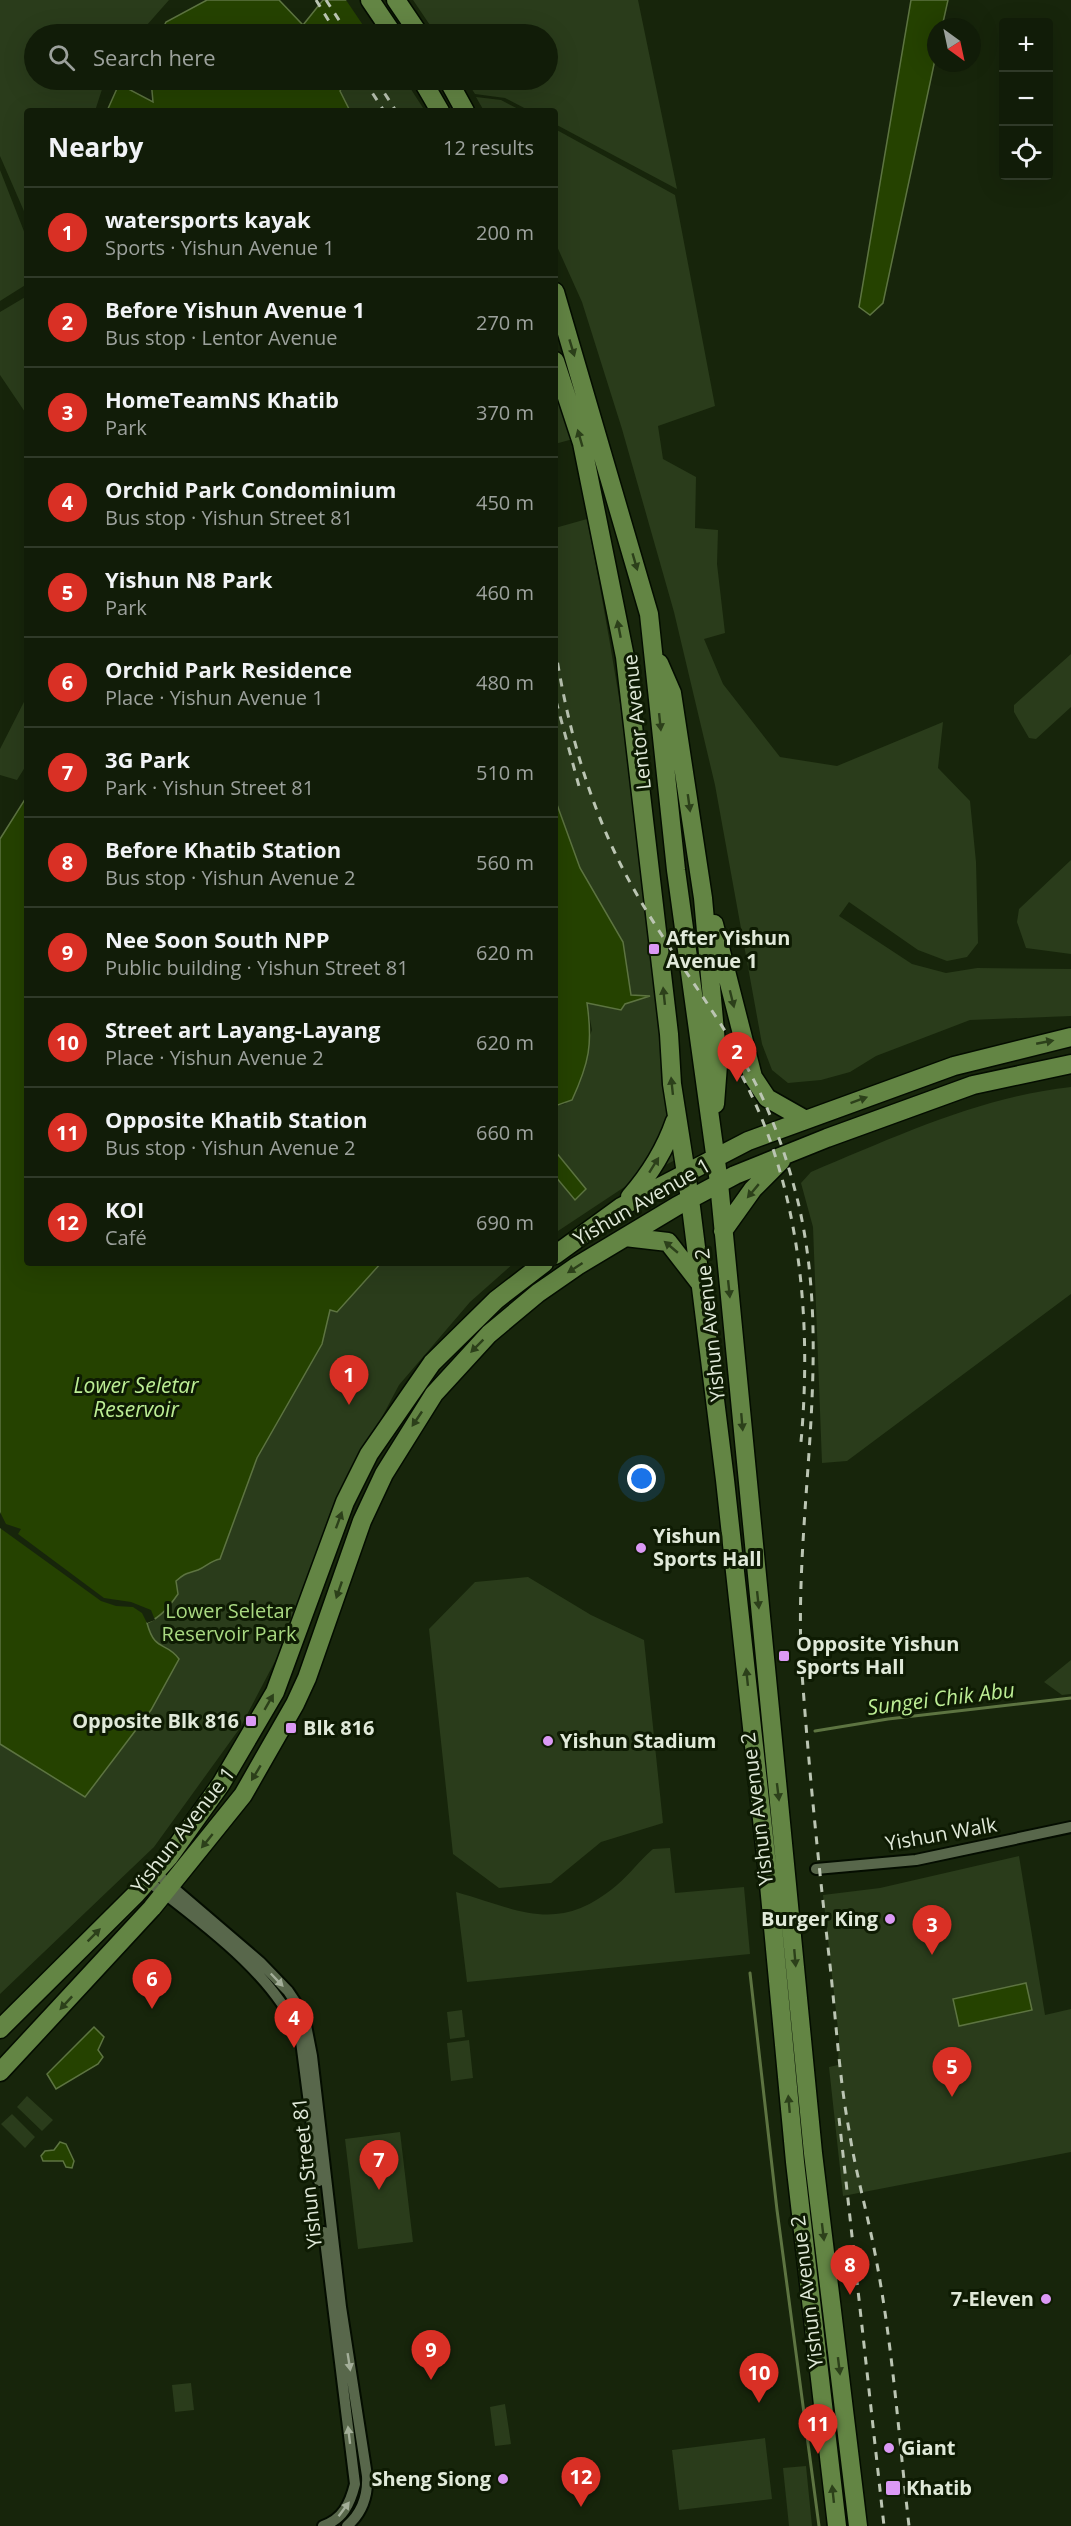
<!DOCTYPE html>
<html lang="en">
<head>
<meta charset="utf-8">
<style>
	:root { --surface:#111c08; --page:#1a2512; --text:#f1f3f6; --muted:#9ca19c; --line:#303a29; --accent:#d93025 }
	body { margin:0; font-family:"Open Sans",sans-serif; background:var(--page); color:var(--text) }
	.controls { position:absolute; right:18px; top:18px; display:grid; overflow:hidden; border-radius:6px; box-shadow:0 6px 24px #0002 }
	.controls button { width:54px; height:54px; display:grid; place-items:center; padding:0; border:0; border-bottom:2px solid var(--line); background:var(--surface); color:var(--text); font:30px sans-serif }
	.compass { position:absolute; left:927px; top:18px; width:54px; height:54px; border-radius:50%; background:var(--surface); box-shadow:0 6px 24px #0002; rotate:147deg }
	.you { position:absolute; left:642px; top:1479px; width:21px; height:21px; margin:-15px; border:4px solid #fff; border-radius:50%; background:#1a73e8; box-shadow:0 0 0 9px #1a73e833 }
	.badge { display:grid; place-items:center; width:39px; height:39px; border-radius:50%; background:var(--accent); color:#fff; font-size:20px; font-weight:700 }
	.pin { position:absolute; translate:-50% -50px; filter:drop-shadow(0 2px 3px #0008) }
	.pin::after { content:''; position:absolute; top:32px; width:21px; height:18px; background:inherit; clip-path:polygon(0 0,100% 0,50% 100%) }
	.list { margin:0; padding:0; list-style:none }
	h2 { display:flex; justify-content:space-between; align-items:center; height:78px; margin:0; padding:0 24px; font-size:26px }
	h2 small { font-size:20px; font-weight:400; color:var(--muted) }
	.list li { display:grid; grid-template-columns:39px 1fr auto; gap:18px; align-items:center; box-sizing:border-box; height:90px; padding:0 24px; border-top:2px solid var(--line) }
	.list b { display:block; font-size:22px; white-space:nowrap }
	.list p { margin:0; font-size:20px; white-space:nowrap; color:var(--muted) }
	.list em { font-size:20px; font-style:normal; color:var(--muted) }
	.icon { flex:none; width:33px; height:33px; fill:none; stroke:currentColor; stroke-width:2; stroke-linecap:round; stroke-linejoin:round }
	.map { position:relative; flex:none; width:1071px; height:2526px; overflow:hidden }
	.search { position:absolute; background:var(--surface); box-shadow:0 6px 24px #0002; left:24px; top:24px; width:534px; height:66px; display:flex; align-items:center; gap:15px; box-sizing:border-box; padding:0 21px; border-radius:33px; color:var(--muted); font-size:22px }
	.panel { position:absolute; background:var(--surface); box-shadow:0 6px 24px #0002; left:24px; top:108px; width:534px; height:1158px; border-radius:6px }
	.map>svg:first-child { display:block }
	.green { fill:#2a3c1b }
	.water { fill:#254200; stroke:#5d7441; stroke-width:1.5 }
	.pier { fill:#17250b }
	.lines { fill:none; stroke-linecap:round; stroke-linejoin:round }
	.stream { stroke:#5d7441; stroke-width:3 }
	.street-casing { stroke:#040d00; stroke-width:14 }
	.primary-casing { stroke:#040d00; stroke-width:21 }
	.street { stroke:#58674b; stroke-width:10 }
	.primary { stroke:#638544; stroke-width:18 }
	.rail { stroke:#bbc5b3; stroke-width:3; stroke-dasharray:8 8; stroke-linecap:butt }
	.oneway { fill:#2c401a }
	.oneway2 { fill:#a3ae99 }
	.poi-dot { fill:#db99f5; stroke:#0e1b03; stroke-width:2 }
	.labels { text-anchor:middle; stroke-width:6; stroke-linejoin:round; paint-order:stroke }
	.street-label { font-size:20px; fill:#e0e9d9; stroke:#0e1b03 }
	.poi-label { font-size:20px; font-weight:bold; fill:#e0e9d9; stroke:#0e1b03; text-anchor:start }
	.park-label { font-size:20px; fill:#a9d981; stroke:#0e1b03 }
	.water-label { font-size:21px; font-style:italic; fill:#bdee95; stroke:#0e1b03 }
</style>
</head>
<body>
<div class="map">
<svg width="1071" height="2526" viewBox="0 0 1071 2526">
	<rect width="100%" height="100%" fill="#17250b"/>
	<!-- green -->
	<path class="green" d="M0,0H169L139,34H34V80H105L95,111H27V218L0,156Z
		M413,0H638L677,189L555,124V111H530L505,98L475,94L466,80H548V34H436Z
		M346,80H405L425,111H350L340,91Z
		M476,97L501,100L522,111H484Z
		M555,129L675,195L715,406L658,426L663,459L696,477L695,528L718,530L717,564L725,633L704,639L723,684L780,757L837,766L943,722L938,768L970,801L976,862L978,943L967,957L947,961L918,950L849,902L839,916L912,964L946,973L977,968L1071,969V1016L970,1020L876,1056L850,1072L821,1080L788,1083L772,1070L762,1044L715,785L674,612L622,429L582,302L555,242Z
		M0,170L27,239V284L0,301Z
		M27,296V415L0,375V312Z
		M555,386L573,439L555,444Z
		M587,519C629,731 656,944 679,1158L629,1184L555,1233V1106L565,1104L592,1030L587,1003L621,1010L625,1004L650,996H631L623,942L580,868L555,799V528Z
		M1071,654V707L1036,739L1029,738L1014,712V705Z
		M27,696V764L17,780L0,775V749Z
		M1071,860V954L1026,948L1017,922L1019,909Z
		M1071,1087V1294L847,1461L822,1463L813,1227L801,1183L811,1172C895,1137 980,1097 1071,1087Z
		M381,1263H514L470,1302L399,1385L363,1453L283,1646L240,1728L154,1847L0,1994V1744L85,1797L151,1710L179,1659C167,1642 155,1653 147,1623C161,1617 165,1608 175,1598L176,1581C186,1572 187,1574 198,1570C206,1567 210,1561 220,1559L257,1458L322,1344L330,1309Z
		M528,1577L591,1615L644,1640L663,1823L601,1842L551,1883L499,1888L453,1854L429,1629L475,1582Z
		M1071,1660V1694L1062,1695L1044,1682Z
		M670,1848L675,1893L744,1887L750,1954L467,1982L456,1892C520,1910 558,1935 617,1885C630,1874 640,1860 653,1849Z
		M1019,1856L1045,2015L1071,2009V2152L843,2196L829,2067L838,2065L839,2038L823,1895L880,1888Z
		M462,2010L465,2037L450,2039L447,2012Z
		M469,2040L473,2078L451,2081L447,2043Z
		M27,2096L53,2120L42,2131L17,2107Z
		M12,2114L35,2137L25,2148L1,2124Z
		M400,2132L413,2242L358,2249L345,2139Z
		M191,2383L194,2410L175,2412L172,2385Z
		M505,2404L511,2444L495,2446L490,2407Z
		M765,2438L772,2499L679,2510L672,2450Z
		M806,2466L812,2526H789L783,2468Z"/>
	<!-- water -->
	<path class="water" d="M207,0H279L303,25L323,0H393L370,34H160L166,22Z
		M911,0H948L942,27H936V55L883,303L870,315L859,307Z
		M151,80H346L340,91L350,111H107L119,84L153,102Z
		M27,796V1263H381L337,1312L330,1310L322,1344L257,1458L220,1559C210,1561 206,1567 198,1570C187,1574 186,1572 176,1581L178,1594C169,1607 161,1617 147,1623C155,1653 166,1641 179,1659L151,1710L85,1797L0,1744V839Z
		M555,799L580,868L623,942L631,995L650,996L625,1004L621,1010L587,1003C593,1044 589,1063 572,1100L555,1106Z
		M555,1151L586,1189L575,1200L555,1176Z
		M1026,1983L1032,2010L959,2026L953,1999Z
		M94,2027L104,2037L98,2050L103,2057L98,2064L56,2089L47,2074Z
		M60,2142L66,2144L74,2161L72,2168L66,2167L63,2161H43L41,2156L45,2151L54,2150Z"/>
	<!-- pier -->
	<path class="pier" d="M346,0H396L384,14L373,34H369Z
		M0,1512L6,1524L21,1529L18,1534L104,1598L131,1602L151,1610L155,1620L147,1623L142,1613L133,1607L116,1606L101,1601L0,1528Z"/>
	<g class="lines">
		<!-- stream -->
		<path class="stream" d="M815,1731L888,1719L1071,1698
			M750,1973L777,2210L819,2526"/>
		<defs>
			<path id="street" d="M816,1869L916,1860L1071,1827
				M156,1873L260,1962L288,1991L304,2015L312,2056L341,2307L367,2476C368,2495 362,2513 347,2526
				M148,1881C200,1921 280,1978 301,2041L319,2181
				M323,2526C343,2519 350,2504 355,2484L324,2232"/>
			<path id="primary" d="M370,0L393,34
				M396,0L419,34
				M422,80L440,111
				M448,80L465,111
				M555,292L649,614L676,870L719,1183L813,2153L858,2526
				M555,361L582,443L625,657L669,1034L672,1084L690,1199L725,1480L768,1874L795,2162L837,2526
				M659,663L672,693L703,898L718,1065L715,1104
				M714,924L753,1077L767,1098L804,1119
				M630,1197C650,1174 665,1150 675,1121
				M723,1231L753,1189L781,1161
				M625,1237L668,1242L699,1282
				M555,1255L621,1207L748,1141L954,1066L1071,1037
				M0,2029L136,1894L169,1857L221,1784L275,1692L345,1502L369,1454L432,1363L496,1300L544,1263
				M0,2072L152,1908L243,1795L295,1704L307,1678L362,1521L384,1474L434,1394L489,1334L538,1293L577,1266L677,1206L735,1175L827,1138L973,1085L1071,1064"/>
		</defs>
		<!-- street casing -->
		<use href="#street" class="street-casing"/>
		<!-- primary casing -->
		<use href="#primary" class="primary-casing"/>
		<!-- street -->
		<use href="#street" class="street"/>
		<!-- primary -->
		<use href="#primary" class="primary"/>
		<!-- rail -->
		<path class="rail" d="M316,0L337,34
			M326,0L348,34
			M364,80L384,111
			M376,80L396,111
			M555,647C566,718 584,787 615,853C648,923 698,985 738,1052C767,1099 786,1152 799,1206C834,1361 792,1517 802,1673C809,1771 819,1868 830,1965C836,2020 839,2076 849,2130C856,2175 869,2219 877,2264C893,2350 899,2439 909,2526
			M556,701L580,790
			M726,1048C798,1164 813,1308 801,1442
			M839,2118L884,2526"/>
	</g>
	<!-- one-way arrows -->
	<defs><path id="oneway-solid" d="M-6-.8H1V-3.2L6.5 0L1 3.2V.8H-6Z" transform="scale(1.5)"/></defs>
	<g class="oneway">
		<use href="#oneway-solid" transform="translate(572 348) rotate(73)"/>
		<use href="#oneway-solid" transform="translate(580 438) rotate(-106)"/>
		<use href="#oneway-solid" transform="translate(635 562) rotate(74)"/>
		<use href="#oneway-solid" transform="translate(619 629) rotate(-101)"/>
		<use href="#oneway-solid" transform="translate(660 722) rotate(84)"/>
		<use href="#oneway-solid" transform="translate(689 803) rotate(82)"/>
		<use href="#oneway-solid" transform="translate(664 996) rotate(-96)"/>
		<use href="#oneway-solid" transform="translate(732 999) rotate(76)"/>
		<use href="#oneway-solid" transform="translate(1045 1042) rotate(-11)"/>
		<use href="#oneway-solid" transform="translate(672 1086) rotate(-96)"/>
		<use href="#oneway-solid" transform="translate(859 1100) rotate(-20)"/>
		<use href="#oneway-solid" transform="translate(654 1165) rotate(-58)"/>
		<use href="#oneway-solid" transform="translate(753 1191) rotate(130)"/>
		<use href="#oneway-solid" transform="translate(671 1247) rotate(-140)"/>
		<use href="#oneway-solid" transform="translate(575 1268) rotate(147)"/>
		<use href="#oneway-solid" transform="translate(729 1289) rotate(84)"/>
		<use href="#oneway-solid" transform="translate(477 1346) rotate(135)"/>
		<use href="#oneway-solid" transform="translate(417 1419) rotate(124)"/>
		<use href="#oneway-solid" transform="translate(742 1422) rotate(85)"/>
		<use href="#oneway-solid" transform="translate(339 1520) rotate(-70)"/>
		<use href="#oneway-solid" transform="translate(339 1590) rotate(109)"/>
		<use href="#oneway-solid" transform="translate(758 1600) rotate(84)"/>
		<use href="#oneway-solid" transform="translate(747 1677) rotate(-96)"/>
		<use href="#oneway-solid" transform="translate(269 1702) rotate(-60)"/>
		<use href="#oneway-solid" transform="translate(256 1773) rotate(121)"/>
		<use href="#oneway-solid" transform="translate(778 1792) rotate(83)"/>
		<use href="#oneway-solid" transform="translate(207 1841) rotate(129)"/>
		<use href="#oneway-solid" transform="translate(94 1935) rotate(-45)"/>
		<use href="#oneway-solid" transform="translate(795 1958) rotate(85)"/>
		<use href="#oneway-solid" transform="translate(66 2003) rotate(133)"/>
		<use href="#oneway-solid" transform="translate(789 2104) rotate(-95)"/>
		<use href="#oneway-solid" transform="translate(823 2232) rotate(83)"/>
		<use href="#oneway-solid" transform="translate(839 2366) rotate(83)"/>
		<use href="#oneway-solid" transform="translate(833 2494) rotate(-96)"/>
	</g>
	<g class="oneway2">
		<use href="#oneway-solid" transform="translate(277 1980) rotate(46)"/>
		<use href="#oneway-solid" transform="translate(349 2362) rotate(81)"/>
		<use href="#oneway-solid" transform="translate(349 2435) rotate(-97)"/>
		<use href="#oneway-solid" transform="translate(344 2509) rotate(-53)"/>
	</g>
	<!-- markers -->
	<g class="poi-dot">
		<rect x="648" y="943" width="12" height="12" rx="3"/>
		<circle cx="641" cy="1548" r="6"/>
		<rect x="778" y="1650" width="12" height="12" rx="3"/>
		<rect x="245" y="1715" width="12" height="12" rx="3"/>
		<rect x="285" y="1722" width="12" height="12" rx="3"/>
		<circle cx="548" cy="1741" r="6"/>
		<circle cx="890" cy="1919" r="6"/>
		<circle cx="1046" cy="2299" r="6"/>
		<circle cx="889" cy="2448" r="6"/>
		<circle cx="503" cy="2479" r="6"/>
		<rect x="885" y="2480" width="16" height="16" rx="3"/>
	</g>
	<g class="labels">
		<!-- street labels -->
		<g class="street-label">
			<text transform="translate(637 722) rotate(-96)" y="7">Lentor Avenue</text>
			<text transform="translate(642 1202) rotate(-30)" y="7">Yishun Avenue 1</text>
			<text transform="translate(710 1325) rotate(-96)" y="7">Yishun Avenue 2</text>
			<text transform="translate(757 1809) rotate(-97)" y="7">Yishun Avenue 2</text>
			<text transform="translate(183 1830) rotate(-52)" y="7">Yishun Avenue 1</text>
			<text transform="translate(941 1834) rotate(-10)" y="7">Yishun Walk</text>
			<text transform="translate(307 2173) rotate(-96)" y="7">Yishun Street 81</text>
			<text transform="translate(807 2292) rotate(-97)" y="7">Yishun Avenue 2</text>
		</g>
		<!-- poi labels -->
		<g class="poi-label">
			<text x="666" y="945">After Yishun<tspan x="666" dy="23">Avenue 1</tspan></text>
			<text x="653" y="1543">Yishun<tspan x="653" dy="23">Sports Hall</tspan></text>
			<text x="796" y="1651">Opposite Yishun<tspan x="796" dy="23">Sports Hall</tspan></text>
			<text x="239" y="1728" text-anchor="end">Opposite Blk 816</text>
			<text x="303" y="1735">Blk 816</text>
			<text x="560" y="1748">Yishun Stadium</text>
			<text x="878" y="1926" text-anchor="end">Burger King</text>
			<text x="1034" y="2306" text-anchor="end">7-Eleven</text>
			<text x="901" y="2455">Giant</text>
			<text x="491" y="2486" text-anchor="end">Sheng Siong</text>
			<text x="906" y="2495">Khatib</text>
		</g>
		<!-- park labels -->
		<g class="park-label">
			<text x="229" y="1618">Lower Seletar<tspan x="229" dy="23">Reservoir Park</tspan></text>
		</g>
		<!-- water labels -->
		<g class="water-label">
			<text x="136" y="1393">Lower Seletar<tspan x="136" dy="24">Reservoir</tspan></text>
			<text transform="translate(941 1699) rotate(-7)" y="7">Sungei Chik Abu</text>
		</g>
	</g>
</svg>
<div class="controls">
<button>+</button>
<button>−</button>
<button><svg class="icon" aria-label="locate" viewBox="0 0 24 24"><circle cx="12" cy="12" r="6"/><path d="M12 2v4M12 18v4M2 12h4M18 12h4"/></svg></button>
</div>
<svg class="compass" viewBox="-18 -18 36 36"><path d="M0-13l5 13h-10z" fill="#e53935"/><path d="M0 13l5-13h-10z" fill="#9ca19c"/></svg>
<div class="you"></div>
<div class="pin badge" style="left:349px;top:1405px">1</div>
<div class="pin badge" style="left:737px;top:1082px">2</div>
<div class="pin badge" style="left:932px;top:1955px">3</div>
<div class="pin badge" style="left:294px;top:2048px">4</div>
<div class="pin badge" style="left:952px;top:2097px">5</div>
<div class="pin badge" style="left:152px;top:2009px">6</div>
<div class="pin badge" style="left:379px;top:2190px">7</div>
<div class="pin badge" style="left:850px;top:2295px">8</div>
<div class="pin badge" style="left:431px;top:2380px">9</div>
<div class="pin badge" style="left:759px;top:2403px">10</div>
<div class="pin badge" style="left:818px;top:2454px">11</div>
<div class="pin badge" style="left:581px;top:2507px">12</div>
<div class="search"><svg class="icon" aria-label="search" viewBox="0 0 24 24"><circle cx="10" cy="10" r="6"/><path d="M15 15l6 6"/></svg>Search here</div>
<section class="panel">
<h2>Nearby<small>12 results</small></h2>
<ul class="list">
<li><span class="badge">1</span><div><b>watersports kayak</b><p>Sports · Yishun Avenue 1</p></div><em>200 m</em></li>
<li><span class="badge">2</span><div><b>Before Yishun Avenue 1</b><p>Bus stop · Lentor Avenue</p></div><em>270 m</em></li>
<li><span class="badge">3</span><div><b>HomeTeamNS Khatib</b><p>Park</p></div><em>370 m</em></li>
<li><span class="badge">4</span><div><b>Orchid Park Condominium</b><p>Bus stop · Yishun Street 81</p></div><em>450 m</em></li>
<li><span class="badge">5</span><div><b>Yishun N8 Park</b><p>Park</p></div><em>460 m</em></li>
<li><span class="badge">6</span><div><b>Orchid Park Residence</b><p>Place · Yishun Avenue 1</p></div><em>480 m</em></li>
<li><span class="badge">7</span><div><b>3G Park</b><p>Park · Yishun Street 81</p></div><em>510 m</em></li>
<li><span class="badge">8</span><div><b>Before Khatib Station</b><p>Bus stop · Yishun Avenue 2</p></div><em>560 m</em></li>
<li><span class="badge">9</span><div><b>Nee Soon South NPP</b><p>Public building · Yishun Street 81</p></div><em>620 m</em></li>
<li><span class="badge">10</span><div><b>Street art Layang-Layang</b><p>Place · Yishun Avenue 2</p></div><em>620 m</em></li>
<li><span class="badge">11</span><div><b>Opposite Khatib Station</b><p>Bus stop · Yishun Avenue 2</p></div><em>660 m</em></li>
<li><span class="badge">12</span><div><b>KOI</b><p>Café</p></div><em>690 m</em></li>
</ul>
</section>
</div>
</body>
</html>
